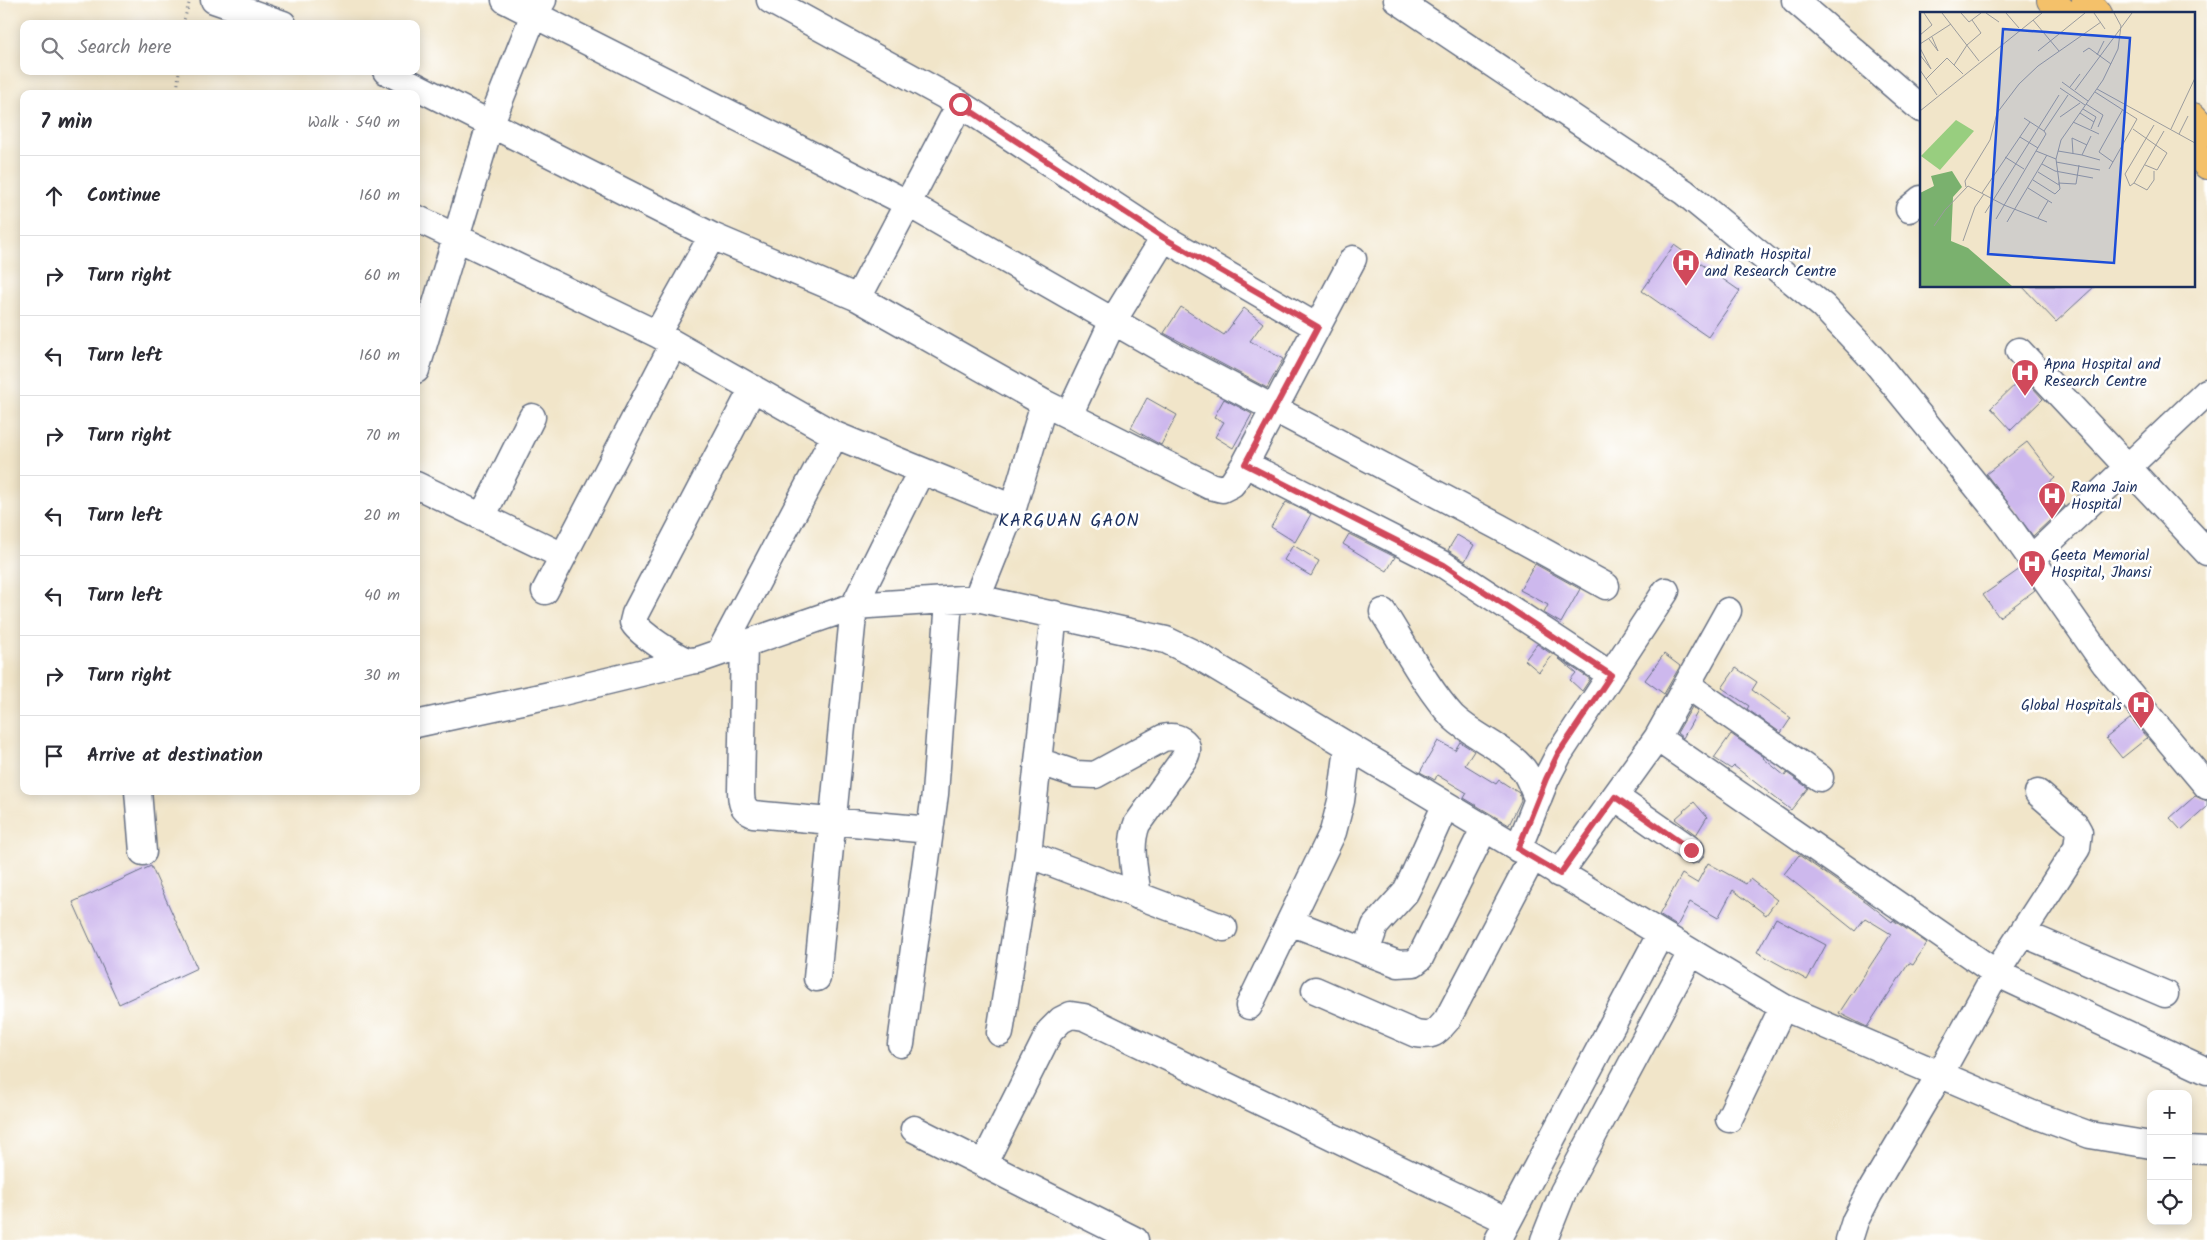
<!DOCTYPE html>
<html lang="en">
<head>
<meta charset="utf-8">
<style>
	:root { --surface:#fff; --page:#f7f7f7; --text:#2b2b33; --muted:#7c7c81; --line:#e1e1e2 }
	body { margin:0; font-family:Kalam,sans-serif; background:var(--page); color:var(--text) }
	.controls { position:absolute; right:15px; bottom:15px; display:grid; overflow:hidden; border-radius:10px; box-shadow:0 2px 12px #0003 }
	.controls button { width:45px; height:45px; display:grid; place-items:center; padding:0; border:0; border-bottom:1px solid var(--line); background:var(--surface); color:var(--text); font:25px sans-serif }
	.stop { position:absolute; width:15px; height:15px; margin:-11px; border:4px solid #d1495b; border-radius:50%; background:#fff }
	.stop.end { background:#d1495b; border-color:#fff; box-shadow:0 1px 5px #0008 }
	.list { margin:0; padding:0; list-style:none }
	h2 { display:flex; justify-content:space-between; align-items:center; height:65px; margin:0; padding:0 20px; font-size:21px }
	h2 small { font-size:16px; font-weight:400; color:var(--muted) }
	.list li { display:grid; grid-template-columns:32px 1fr auto; gap:15px; align-items:center; box-sizing:border-box; height:80px; padding:0 20px; border-top:1px solid var(--line) }
	.list b { display:block; font-size:19px; white-space:nowrap }
	.list em { font-size:16px; font-style:normal; color:var(--muted) }
	.icon { flex:none; width:28px; height:28px; fill:none; stroke:currentColor; stroke-width:2; stroke-linecap:round; stroke-linejoin:round }
	.map { position:relative; flex:none; width:2207px; height:1240px; overflow:hidden }
	.search { position:absolute; background:var(--surface); box-shadow:0 2px 12px #0003; left:20px; top:20px; width:400px; height:55px; display:flex; align-items:center; gap:12px; box-sizing:border-box; padding:0 18px; border-radius:10px; color:var(--muted); font-size:19px }
	.panel { position:absolute; background:var(--surface); box-shadow:0 2px 12px #0003; left:20px; top:90px; width:400px; height:705px; border-radius:10px }
	.map>svg:first-child { display:block }
	.building { fill:#cdb8ed }
	.lines { fill:none; stroke-linecap:round; stroke-linejoin:round }
	.minor-casing { stroke:#666f83; stroke-width:29 }
	.major-casing { stroke:#666f83; stroke-width:30 }
	.path { stroke:#666f83; stroke-width:3; stroke-dasharray:1 4; stroke-linecap:butt }
	.minor { stroke:#fff; stroke-width:26 }
	.major { stroke:#f4c16a; stroke-width:28 }
	.route { stroke:#d1495b; stroke-width:6 }
	.labels { text-anchor:middle; stroke-width:5; stroke-linejoin:round; paint-order:stroke }
	.poi-label { font-size:15px; fill:#1b2f5e; stroke:#fff; text-anchor:start }
	.quarter-label { font-size:18px; letter-spacing:1px; fill:#1b2f5e; stroke:#fff }
	.inset-road { fill:none; stroke:#9b9c9e; stroke-width:1 }
	.view { fill:#1d4ed8; fill-opacity:0.15; stroke:#1d4ed8; stroke-width:2.5 }
	.inset-edge { fill:none; stroke:#1b2f5e; stroke-width:2.5 }
</style>
</head>
<body>
<div class="map">
<svg width="2207" height="1240" viewBox="0 0 2207 1240">
	<rect width="100%" height="100%" fill="#fff"/>
	<filter id="ink" filterUnits="userSpaceOnUse"><feTurbulence type="fractalNoise" baseFrequency=".02" numOctaves="2"/><feDisplacementMap in="SourceGraphic" scale="10" xChannelSelector="R" yChannelSelector="G"/><feConvolveMatrix kernelMatrix="1 2 1 2 8 2 1 2 1" color-interpolation-filters="sRGB"/></filter>
	<filter id="wash" filterUnits="userSpaceOnUse"><feTurbulence type="fractalNoise" baseFrequency=".0096" numOctaves="4" result="noise"/><feDisplacementMap in="SourceGraphic" scale="20" xChannelSelector="R" yChannelSelector="G"/><feGaussianBlur stdDeviation="1.12" result="paint"/><feColorMatrix in="noise" values="0 0 0 0 0 0 0 0 0 0 0 0 0 0 0 0 0 1.4 0 .05"/><feComposite in="paint" operator="in"/></filter>
	<g filter="url(#wash)">
		<rect width="100%" height="100%" fill="#f1e5c9"/>
		<g id="blocks">
			<!-- building -->
			<path class="building" d="M1674,245L1740,291L1708,337L1642,291Z
				M2022,286H2095L2056,322Z
				M1181,307L1224,335L1244,308L1263,323L1250,341L1283,359L1267,388L1164,333Z
				M2023,377L2043,399L2011,430L1991,408Z
				M1147,398L1177,415L1161,445L1131,428Z
				M1224,399L1252,414L1233,448L1215,437L1224,422L1214,417Z
				M2027,442L2055,478L2047,485L2065,506L2033,536L1986,474Z
				M1286,502L1311,514L1295,542L1271,527Z
				M1349,534L1395,557L1387,571L1343,544Z
				M1457,535L1474,545L1465,561L1448,550Z
				M1293,545L1319,561L1311,576L1284,560Z
				M1535,564L1580,589L1561,623L1544,613L1548,605L1520,590Z
				M2020,569L2035,590L1999,617L1983,595Z
				M1537,644L1553,655L1539,672L1525,660Z
				M1664,654L1680,666L1664,694L1645,680Z
				M1558,658L1590,679L1582,691L1570,680L1576,673Z
				M1736,668L1757,682L1752,690L1791,718L1781,733L1747,709L1749,706L1722,688Z
				M1692,707L1698,711L1683,738L1677,733Z
				M2131,718L2147,738L2122,758L2106,738Z
				M1731,734L1764,757L1763,758L1785,776L1787,773L1808,788L1791,810L1734,766L1731,769L1714,758Z
				M1438,741L1455,750L1460,742L1474,751L1465,765L1496,784L1499,780L1519,793L1521,800L1509,825L1464,798L1467,793L1437,775L1435,780L1420,772Z
				M2195,796L2207,801V807L2181,830L2170,818Z
				M1694,802L1707,817L1696,835L1675,819Z
				M1799,855L1868,903L1892,922L1893,920L1927,943L1913,965L1909,963L1867,1027L1839,1013L1891,934L1865,918L1855,931L1784,874Z
				M1708,863L1746,884L1750,879L1777,900L1766,915L1733,890L1718,918L1690,902L1677,926L1659,915L1682,874L1697,883Z
				M151,866L197,968L119,1004L73,902Z
				M1776,918L1826,945L1807,980L1757,952Z"/>
		</g>
	</g>
	<g filter="url(#ink)">
		<use href="#blocks" fill-opacity="0" stroke="#666f83" stroke-width="1"/>
		<g class="lines">
			<defs>
				<path id="minor" d="M214,0L283,24
					M505,0L907,203L1174,356L1499,527L1606,586
					M770,0L960,104L1164,238L1317,327
					M1397,0L1684,192L1823,306L1875,361L2004,520L2105,664L2207,786
					M1795,0L1921,109
					M386,71L712,236L858,298L1044,403L1013,508L977,598
					M1909,209L1921,199
					M416,218L657,334L835,435L1013,508
					M858,298L960,104
					M657,334L712,236
					M2019,351L2207,552
					M416,370L490,125L534,14L543,0
					M753,388L635,614L633,622C637,632 678,659 689,661C691,661 696,660 698,660L854,606L977,598L1166,640L1195,654L1783,1007L2030,1113L2090,1135L2151,1145
					M1044,403L1210,486L1222,489L1232,484L1245,464L1444,565L1611,675
					M1069,415L1113,321L1164,238
					M1245,464L1353,259
					M416,485L563,556
					M482,517L532,417
					M2032,558L2207,392
					M545,591L673,345
					M1383,612C1404,645 1427,689 1453,717C1474,737 1504,747 1523,769C1530,778 1533,790 1538,800
					M1054,614L1028,854L1224,928
					M744,643L741,790C741,802 742,809 753,814L930,830
					M720,652L835,435
					M1687,685L1820,778
					M416,724L550,695L690,661
					M1657,738L1996,973L2207,1071
					M1038,761L1076,774L1095,775L1163,738C1176,735 1193,741 1185,757L1137,824C1128,847 1135,872 1138,896
					M138,791L143,852
					M1615,797L1691,850
					M1518,849L1546,779L1559,754L1666,591
					M1559,874L1657,738L1728,611
					M1290,922L1398,964L1414,963L1420,958L1484,829
					M2022,933L2165,994
					M1366,952L1375,926L1405,893L1412,879L1445,806
					M817,978L854,606L921,471
					M1315,990L1416,1034C1433,1037 1436,1033 1447,1020L1532,858
					M1249,1006L1333,832L1341,801L1348,748
					M1000,1033L1028,854
					M901,1044L935,794L949,600
					M1729,1119L1783,1007
					M914,1129L1135,1240
					M2188,1150L2207,1151
					M984,1163L1050,1031L1061,1020L1071,1015L1084,1017L1508,1221
					M1498,1240L1660,935
					M1544,1240L1563,1192L1691,953
					M1849,1240L1855,1221L1869,1194L1940,1074L1996,973L2077,848L2079,832L2075,825L2038,793"/>
				<path id="major" d="M2051,0L2065,14
					M2086,0L2098,14
					M2193,117L2207,132
					M2193,150L2207,165"/>
			</defs>
			<!-- minor casing -->
			<use href="#minor" class="minor-casing"/>
			<!-- major casing -->
			<use href="#major" class="major-casing"/>
			<!-- path -->
			<path class="path" d="M183,24L190,0
				M177,94L179,71"/>
			<!-- minor -->
			<use href="#minor" class="minor"/>
			<!-- major -->
			<use href="#major" class="major"/>
		</g>
	</g>
	<g class="lines" filter="url(#ink)">
		<!-- route -->
		<path class="route" d="M960,104L1164,238L1318,327L1245,464L1444,565L1611,675L1558,754L1546,779L1518,849L1560,874L1615,797L1691,850"/>
	</g>
	<!-- icons -->
	<defs>
		<symbol id="hospital-pin" viewBox="-11 -11 22 30"><path d="M0 17L-7.5 6A9.5 9.5 0 1 1 7.5 6Z" fill="#d1495b" stroke="#fff"/><path d="M-5-5h3v3.5h4V-5h3V5h-3V1.5h-4V5h-3Z" fill="#fff"/></symbol>
	</defs>
	<g fill-rule="evenodd">
		<use href="#hospital-pin" x="1670" y="247" width="32" height="43"/>
		<use href="#hospital-pin" x="2009" y="357" width="32" height="43"/>
		<use href="#hospital-pin" x="2036" y="480" width="32" height="43"/>
		<use href="#hospital-pin" x="2016" y="548" width="32" height="43"/>
		<use href="#hospital-pin" x="2125" y="689" width="32" height="43"/>
	</g>
	<g class="labels">
		<!-- poi labels -->
		<g class="poi-label">
			<text x="1705" y="259">Adinath Hospital<tspan x="1705" dy="17">and Research Centre</tspan></text>
			<text x="2044" y="369">Apna Hospital and<tspan x="2044" dy="17">Research Centre</tspan></text>
			<text x="2071" y="492">Rama Jain<tspan x="2071" dy="17">Hospital</tspan></text>
			<text x="2051" y="560">Geeta Memorial<tspan x="2051" dy="17">Hospital, Jhansi</tspan></text>
			<text x="2122" y="710" text-anchor="end">Global Hospitals</text>
		</g>
		<!-- quarter labels -->
		<g class="quarter-label">
			<text x="1069" y="526">KARGUAN GAON</text>
		</g>
	</g>
	<!-- overview -->
	<g transform="translate(1920 12)">
		<rect width="275" height="275" fill="#f1e5c9"/>
		<path d="M36,108L54,119L20,158L1,144Z" fill="#98ce7f"/>
		<path d="M32,159L42,175L33,185L31,229L48,236L92,274H0V181L14,174L11,164Z" fill="#7ab16e"/>
		<path class="inset-road" d="M22,1L59,49M41,1L49,10L61,1M66,1L79,10M86,1L99,16M174,1L185,17M113,8L139,39M0,23L12,13L4,1M9,27L18,39L12,25M0,32L31,12M0,36L11,57L0,43M118,39L165,1M163,40L169,36L191,52M177,43L184,29M34,53L47,33L61,21L52,8M0,58L17,83M6,67L27,46L43,62M142,70L168,89M150,75L160,62M140,76L165,93M177,77L275,131M155,78L212,1M175,80L217,107L189,157M166,92L183,103L178,115M163,97L176,105L171,117M0,99L122,1M160,101L174,110M140,105L160,91M104,106L124,119M153,110L179,122M234,113L205,162L210,174L214,171L244,119M213,117L247,141L237,158L225,153M251,117L275,66M259,122L268,104M100,125L118,136M116,139L126,122L124,119L148,83M138,139L162,143L171,124M153,142L152,126L167,133M162,143L180,148M85,145L104,157M136,150L180,158M193,150L179,140L203,97M122,152L135,159L173,166M118,160L139,173M113,168L135,182L140,177L136,147L141,128L183,68L198,37L201,14L194,1M138,171L156,172L159,153M214,171L227,178L234,168V159M46,175L45,169L70,128L77,101L99,72L118,54L181,10M108,176L132,191M62,181L110,110M65,201L139,83M118,206L128,189M76,207L116,139L136,147M87,210L127,143M14,214L25,198L48,174L84,193L127,210M43,229L55,195L64,182"/>
		<path class="view" d="M83,17L210,26L194,251L68,242Z"/>
		<rect width="275" height="275" class="inset-edge"/>
	</g>
</svg>
<div class="controls">
<button>+</button>
<button>−</button>
<button><svg class="icon" aria-label="locate" viewBox="0 0 24 24"><circle cx="12" cy="12" r="6"/><path d="M12 2v4M12 18v4M2 12h4M18 12h4"/></svg></button>
</div>
<div class="stop" style="left:960px;top:104px"></div>
<div class="stop end" style="left:1691px;top:850px"></div>
<div class="search"><svg class="icon" aria-label="search" viewBox="0 0 24 24"><circle cx="10" cy="10" r="6"/><path d="M15 15l6 6"/></svg>Search here</div>
<section class="panel">
<h2>7 min<small>Walk · 540 m</small></h2>
<ul class="list">
<li><svg class="icon" aria-label="ahead" viewBox="0 0 24 24"><path d="M12 20V5M6 11l6-6 6 6"/></svg><div><b>Continue</b></div><em>160 m</em></li>
<li><svg class="icon" aria-label="right" viewBox="0 0 24 24"><path d="M7 20v-9h11M14 6l5 5-5 5"/></svg><div><b>Turn right</b></div><em>60 m</em></li>
<li><svg class="icon" aria-label="left" viewBox="0 0 24 24"><path d="M17 20v-9H6M10 6l-5 5 5 5"/></svg><div><b>Turn left</b></div><em>160 m</em></li>
<li><svg class="icon" aria-label="right" viewBox="0 0 24 24"><path d="M7 20v-9h11M14 6l5 5-5 5"/></svg><div><b>Turn right</b></div><em>70 m</em></li>
<li><svg class="icon" aria-label="left" viewBox="0 0 24 24"><path d="M17 20v-9H6M10 6l-5 5 5 5"/></svg><div><b>Turn left</b></div><em>20 m</em></li>
<li><svg class="icon" aria-label="left" viewBox="0 0 24 24"><path d="M17 20v-9H6M10 6l-5 5 5 5"/></svg><div><b>Turn left</b></div><em>40 m</em></li>
<li><svg class="icon" aria-label="right" viewBox="0 0 24 24"><path d="M7 20v-9h11M14 6l5 5-5 5"/></svg><div><b>Turn right</b></div><em>30 m</em></li>
<li><svg class="icon" aria-label="arrive" viewBox="0 0 24 24"><path d="M6 21V4h12l-3 4 3 4H6"/></svg><div><b>Arrive at destination</b></div></li>
</ul>
</section>
</div>
</body>
</html>
